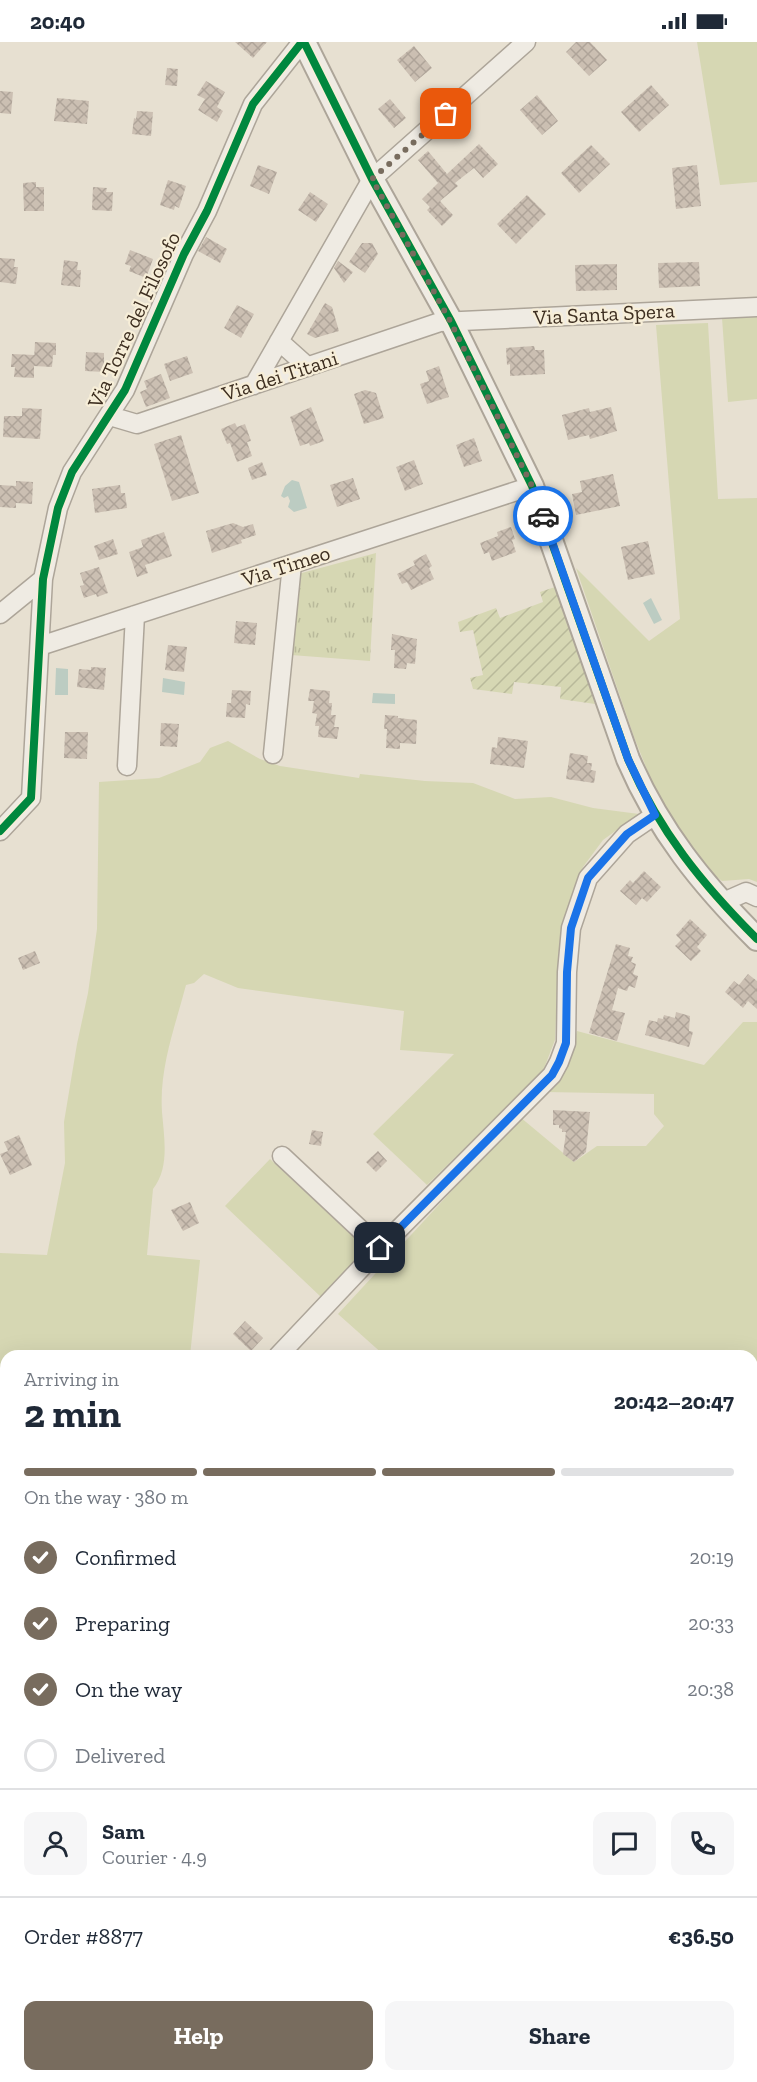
<!DOCTYPE html>
<meta charset="utf-8">
<style>
:root{--surface:#fff;--page:#f6f6f7;--text:#1f2937;--muted:#747a83;--line:#e0e1e3;--accent:#786c5e}
body{margin:0;font-family:"Zilla Slab",serif;background:var(--page);color:var(--text);height:100vh;display:flex;flex-direction:column;font-size:22px;white-space:nowrap}
*{box-sizing:border-box;margin:0}
p{font-size:20px;color:var(--muted)}
.icon{flex:none;width:33px;height:33px;fill:none;stroke:currentColor;stroke-width:2;stroke-linecap:round;stroke-linejoin:round}
.map{position:relative;flex:1;overflow:hidden}
.sheet{position:absolute;left:0px;top:1308px;width:758px;height:732px;display:flex;flex-direction:column;background:var(--surface);border-radius:18px 18px 0 0;box-shadow:0 6px 24px #0002}
.sheet>*{flex:none}
.pin{position:absolute;display:grid;place-items:center;width:51px;height:51px;color:#fff;margin:-26px;border-radius:12px;box-shadow:0 3px 9px #0006}
.courier{position:absolute;display:grid;place-items:center;width:60px;height:60px;margin:-30px;border:4px solid #1a73e8;border-radius:50%;background:#fff;color:#222;box-shadow:0 2px 8px #0007}
.overview em{font-style:normal;font-weight:700}
.overview div{display:flex;flex-direction:column-reverse}
.overview{display:flex;align-items:center;justify-content:space-between;height:102px;padding:0 24px}
h1{font-size:39px;font-weight:700;line-height:45px}
.bar{display:grid;grid-template-columns:repeat(4,1fr);gap:9px 6px;align-content:center;height:72px;padding:0 24px}
.bar i{height:8px;border-radius:4px;background:var(--line)}
.bar .current{background:var(--accent)}
.bar p{grid-column:span 4}
.line{display:flex;align-items:center;gap:15px;padding:0 24px;border-top:2px solid var(--line)}
.line div{flex:1}
.round{display:grid;place-items:center;flex:none;width:63px;height:63px;border-radius:12px;background:var(--page)}
ol{padding:0 24px;list-style:none}
li{display:flex;align-items:center;gap:18px;height:66px}
li p{margin-inline-start:auto}
li .icon{padding:6px;border-radius:50%;background:var(--accent);color:#fff;stroke-width:4}
li:last-child{color:var(--muted)}
li i{width:33px;height:33px;border:3px solid var(--line);border-radius:50%}
.primary-button{display:flex;gap:12px;margin-top:auto;padding:12px 24px}
.primary-button a{flex:1;height:69px;border-radius:12px;background:var(--accent);color:#fff;font-size:24px;font-weight:700;line-height:69px;text-align:center}
.primary-button a+a{background:var(--page);color:var(--text)}
.status{display:flex;justify-content:space-between;align-items:center;height:42px;padding:0 30px;background:var(--surface);direction:ltr}
.status svg{height:16px;fill:currentColor}
.map>svg:first-child{display:block}
.farmland{fill:url(#farmland-furrows)}
.grass{fill:#d6d7b3}
.park{fill:url(#park-tufts)}
.garden{fill:url(#garden-furrows)}
.water{fill:#bcccc2}
.building{fill:url(#building-cross-hatch)}
.lines{fill:none;stroke-linecap:round;stroke-linejoin:round}
.minor-casing{stroke:#ada599;stroke-width:21}
.tertiary-casing{stroke:#ada599;stroke-width:26}
.minor{stroke:#efebe3;stroke-width:18}
.tertiary{stroke:#efebe3;stroke-width:22}
.cycleway-casing{stroke:#f7eed8;stroke-width:11}
.cycleway{stroke:#00873e;stroke-width:8}
.done{stroke:#786c5e;stroke-width:6;stroke-dasharray:0 10.8}
.route{stroke:#1a73e8;stroke-width:8}
.labels{text-anchor:middle;stroke-width:4.5;stroke-linejoin:round;paint-order:stroke}
.street-label{font-size:21px;fill:#3d2e20;stroke:#f7eed8}
</style>
<div class="status"><b>20:40</b><svg viewBox="0 0 49 12"><path d="M0 12V9h3v3zM5 12V6h3v6zM10 12V3h3v9zM15 12V0h3v12zM26 1h20v11H26zM47 4h2v5h-2z"/></svg></div>
<div class="map">
<svg width="757" height="2040" viewBox="0 0 757 2040">
<defs>
<pattern id="farmland-furrows" width="10" height="10" patternUnits="userSpaceOnUse" patternTransform="scale(1.5)"><rect width="10" height="10" fill="#e6dfc2"/><path d="M-1 1l2-2M0 10L10 0M9 11l2-2" fill="none" stroke="#c6c0a6"/></pattern>
<pattern id="park-tufts" width="24" height="20" patternUnits="userSpaceOnUse" patternTransform="scale(1.5)"><rect width="24" height="20" fill="#d6d7b3"/><path d="M3 7l-1-3M5 7V3M7 7l1-3M15 17l-1-3M17 17v-4M19 17l1-3" fill="none" stroke="#b9b99a"/></pattern>
<pattern id="garden-furrows" width="10" height="10" patternUnits="userSpaceOnUse" patternTransform="scale(1.5)"><rect width="10" height="10" fill="#d6d7b3"/><path d="M-1 1l2-2M0 10L10 0M9 11l2-2" fill="none" stroke="#b9b99a"/></pattern>
<pattern id="building-cross-hatch" width="8" height="8" patternUnits="userSpaceOnUse" patternTransform="scale(1.5)"><rect width="8" height="8" fill="#cbbfb2"/><path d="M0 0l8 8M0 8l8-8" fill="none" stroke="#afa499"/></pattern>
</defs>
<rect width="100%" height="100%" fill="#e7e0d1"/>
<path class="farmland" d="M 752,1721 L 757,1722 L 757,1849 L 755,1853 L 752,1852 Z
M 752,1875 L 757,1878 L 757,2040 L 25,2040 L 26,2034 L 752,2034 Z"/>
<path class="grass" d="M 697,0 L 757,0 L 757,140 L 720,143 Z
M 757,275 L 757,357 L 728,360 L 722,276 Z
M 708,281 L 718,457 L 757,456 L 757,840 L 749,837 L 722,839 L 709,829 L 660,760 L 634,695 L 576,526 L 649,599 L 680,577 L 656,283 Z
M 228,699 L 260,717 L 280,724 L 359,736 L 360,732 L 425,739 L 473,741 L 515,757 L 551,755 L 593,766 L 639,772 L 603,798 L 583,825 L 561,891 L 559,908 L 555,998 L 543,1029 L 427,1143 L 373,1092 L 454,1012 L 400,1008 L 404,969 L 238,946 L 204,932 L 194,941 L 186,943 C 175,985 159,1026 162,1070 C 164,1095 170,1126 153,1147 L 147,1213 L 200,1218 L 190,1314 L 6,1314 L 6,1333 L 0,1333 L 0,1211 L 47,1213 L 65,1121 L 64,1080 L 77,1002 L 88,951 L 97,887 L 99,740 L 159,736 L 200,720 L 210,706 Z
M 743,980 L 757,980 L 757,1722 L 752,1721 L 752,1314 L 385,1314 L 338,1272 L 520,1075 L 574,1120 L 597,1104 L 646,1104 L 664,1084 L 654,1072 L 654,1052 L 546,1050 L 565,1027 L 577,989 L 704,1023 Z
M 270,1117 L 366,1207 L 321,1255 L 225,1164 Z"/>
<path class="park" d="M 376,511 L 370,619 L 291,613 L 298,532 Z"/>
<path class="garden" d="M 558,544 L 595,662 L 560,657 L 561,645 L 514,640 L 512,652 L 473,647 L 470,636 L 483,633 L 473,588 L 460,590 L 458,580 L 496,566 L 500,576 L 543,560 L 540,550 Z"/>
<path class="water" d="M 292,438 L 299,440 L 307,466 L 294,470 L 288,465 L 290,459 L 288,454 L 284,456 L 281,454 L 285,444 Z
M 651,556 L 662,578 L 654,582 L 643,561 Z
M 56,626 L 68,627 L 68,653 L 55,653 Z
M 163,636 L 185,640 L 184,653 L 162,650 Z
M 373,651 L 395,652 L 395,662 L 372,661 Z"/>
<path class="building" d="M 235,0 L 267,0 L 253,16 Z
M 576,0 L 590,0 L 607,18 L 589,34 L 566,10 Z
M 414,4 L 432,26 L 415,40 L 397,18 Z
M 167,26 L 178,27 L 177,44 L 165,43 Z
M 206,39 L 225,50 L 217,65 L 223,69 L 217,80 L 198,68 L 205,57 L 197,53 Z
M 651,43 L 669,63 L 639,90 L 621,70 Z
M 0,49 L 13,50 L 11,72 L 0,71 Z
M 537,53 L 558,79 L 542,93 L 520,68 Z
M 57,56 L 89,59 L 87,82 L 54,79 Z
M 390,57 L 406,76 L 394,86 L 378,67 Z
M 137,69 L 153,70 L 151,94 L 132,92 L 134,76 L 136,77 Z
M 479,102 L 498,122 L 483,136 L 474,126 L 455,141 L 458,144 L 440,159 L 453,173 L 442,184 L 427,168 L 430,165 L 422,157 L 438,141 L 418,118 L 428,109 L 447,132 Z
M 591,103 L 610,122 L 579,151 L 561,131 Z
M 258,123 L 277,130 L 269,152 L 250,144 Z
M 697,123 L 701,164 L 676,167 L 672,126 Z
M 168,138 L 186,144 L 179,166 L 175,164 L 174,168 L 160,163 Z
M 36,140 L 36,145 L 44,145 L 44,169 L 24,169 L 23,141 Z
M 93,145 L 107,146 L 106,150 L 113,150 L 112,169 L 92,168 Z
M 310,150 L 328,162 L 316,180 L 298,168 Z
M 527,153 L 546,172 L 516,202 L 497,182 Z
M 206,195 L 227,207 L 220,221 L 198,209 Z
M 362,201 L 372,201 L 378,212 L 365,231 L 349,220 Z
M 130,208 L 153,217 L 146,236 L 129,229 L 131,224 L 125,222 Z
M 0,216 L 15,217 L 14,225 L 18,225 L 16,242 L 0,240 Z
M 64,218 L 78,220 L 77,228 L 81,228 L 80,245 L 61,243 Z
M 338,219 L 353,230 L 344,241 L 334,226 Z
M 699,220 L 700,244 L 659,246 L 658,221 Z
M 617,222 L 617,248 L 576,249 L 575,223 Z
M 325,261 L 332,265 L 339,289 L 315,296 L 307,292 Z
M 237,263 L 254,272 L 241,296 L 224,286 Z
M 35,300 L 56,301 L 56,313 L 53,313 L 52,325 L 34,324 L 34,336 L 14,335 L 15,325 L 11,325 L 12,312 L 35,313 L 34,318 Z
M 534,304 L 535,308 L 544,308 L 545,332 L 510,334 L 510,322 L 507,323 L 506,306 Z
M 86,310 L 104,311 L 104,330 L 85,329 Z
M 187,314 L 193,331 L 170,339 L 164,322 Z
M 439,324 L 449,355 L 427,362 L 420,342 L 429,339 L 426,329 Z
M 161,332 L 170,356 L 146,365 L 140,350 L 147,347 L 144,339 Z
M 365,348 L 376,351 L 384,376 L 364,382 L 354,352 Z
M 311,365 L 324,399 L 310,404 L 309,401 L 300,404 L 290,375 Z
M 611,365 L 617,389 L 590,397 L 589,393 L 568,398 L 562,373 L 589,366 L 590,370 Z
M 22,366 L 42,367 L 40,397 L 3,395 L 4,374 L 22,374 Z
M 235,381 L 237,385 L 245,382 L 251,399 L 247,400 L 252,414 L 237,420 L 230,401 L 227,402 L 221,387 Z
M 181,393 L 199,451 L 172,459 L 154,402 Z
M 474,396 L 482,419 L 464,425 L 456,403 Z
M 414,418 L 423,442 L 405,449 L 396,425 Z
M 262,420 L 267,433 L 252,438 L 248,426 Z
M 613,432 L 620,464 L 576,473 L 572,452 L 582,450 L 580,439 Z
M 353,436 L 360,457 L 337,465 L 330,443 Z
M 16,439 L 33,440 L 32,462 L 16,461 L 16,466 L 0,465 L 0,443 L 16,444 Z
M 120,443 L 121,451 L 125,451 L 127,466 L 95,471 L 92,447 Z
M 233,481 L 243,485 L 253,482 L 256,493 L 241,498 L 242,501 L 212,511 L 206,489 Z
M 511,485 L 515,497 L 512,498 L 516,510 L 492,519 L 489,510 L 484,512 L 480,501 L 498,494 L 497,490 Z
M 164,490 L 172,514 L 145,523 L 148,531 L 137,535 L 129,510 L 143,505 L 141,498 Z
M 113,497 L 118,512 L 99,518 L 94,504 Z
M 648,499 L 655,532 L 628,538 L 621,505 Z
M 426,512 L 432,524 L 429,526 L 434,537 L 411,548 L 407,540 L 402,542 L 397,532 L 415,523 L 413,519 Z
M 99,525 L 108,551 L 97,555 L 96,552 L 84,556 L 80,544 L 84,543 L 80,531 Z
M 236,579 L 257,581 L 255,603 L 234,601 Z
M 392,592 L 417,597 L 415,622 L 407,621 L 406,627 L 394,626 L 395,608 L 391,608 Z
M 168,603 L 187,605 L 184,630 L 165,628 Z
M 91,625 L 106,626 L 104,648 L 77,645 L 79,627 L 91,628 Z
M 310,647 L 330,649 L 329,661 L 332,661 L 331,673 L 336,673 L 334,685 L 339,685 L 337,697 L 318,695 L 319,684 L 315,684 L 317,672 L 312,671 L 314,659 L 308,659 Z
M 232,648 L 251,649 L 250,663 L 246,662 L 245,676 L 226,675 L 227,661 L 231,661 Z
M 385,673 L 398,674 L 398,676 L 417,678 L 416,702 L 400,701 L 400,707 L 386,706 L 387,687 L 384,687 Z
M 161,681 L 179,682 L 177,705 L 160,704 Z
M 65,690 L 88,690 L 87,717 L 64,716 Z
M 498,695 L 528,699 L 524,726 L 490,722 L 492,705 L 497,706 Z
M 570,711 L 588,714 L 587,721 L 592,721 L 591,728 L 596,729 L 594,741 L 566,737 Z
M 644,829 L 661,845 L 647,860 L 642,856 L 636,863 L 620,849 L 630,838 L 633,841 Z
M 690,877 L 707,893 L 697,905 L 701,909 L 691,919 L 675,904 L 681,898 L 676,893 Z
M 616,902 L 630,906 L 628,914 L 633,915 L 631,920 L 636,922 L 633,932 L 638,934 L 635,946 L 629,944 L 627,949 L 618,946 L 612,968 L 625,971 L 617,999 L 589,991 Z
M 35,909 L 40,921 L 23,928 L 18,916 Z
M 748,932 L 757,939 L 757,967 L 748,959 L 743,966 L 725,950 L 734,939 L 739,943 Z
M 676,970 L 690,974 L 689,989 L 693,990 L 689,1005 L 645,993 L 649,978 L 657,980 L 658,976 L 663,977 L 664,973 L 675,976 Z
M 553,1068 L 590,1070 L 586,1110 L 574,1120 L 563,1112 L 566,1090 L 562,1090 L 562,1087 L 559,1086 L 559,1083 L 553,1083 Z
M 312,1088 L 323,1090 L 321,1104 L 309,1102 Z
M 19,1093 L 32,1123 L 10,1133 L 0,1112 L 8,1109 L 4,1100 Z
M 378,1109 L 387,1119 L 376,1130 L 366,1120 Z
M 190,1160 L 199,1181 L 183,1189 L 171,1168 Z
M 245,1279 L 263,1296 L 251,1309 L 233,1292 Z"/>
<g class="lines">
<g class="minor-casing">
<path id="minor" d="M 279,299 L 308,325
M 254,343 L 372,137 L 526,0
M 110,374 L 137,382 L 440,280 L 757,265
M 0,572 L 43,537
M 40,604 L 532,444
M 273,712 L 292,522
M 127,724 L 135,573
M 0,789 L 31,756 L 43,537 L 58,466 L 72,430 L 125,348 L 184,212 L 207,169 L 253,62 L 302,0
M 721,861 L 746,850 L 757,855
M 282,1114 L 380,1206
M 278,1314 L 380,1206 L 552,1033 L 559,1020 L 566,1001 L 567,930 L 571,886 L 588,836 L 627,792 L 655,773
M 752,1866 L 757,1869"/>
</g>
<g class="tertiary-casing">
<path id="tertiary" d="M 304,0 L 372,137 L 451,279 L 532,444 L 628,717 C 659,789 702,842 757,897"/>
</g>
<use href="#minor" class="minor"/>
<use href="#tertiary" class="tertiary"/>
<g class="cycleway-casing">
<path id="cycleway" d="M 304,0 L 372,137 L 451,279 L 532,444 L 628,717 C 659,789 702,842 757,897
M 0,789 L 31,756 L 43,537 L 58,466 L 72,430 L 125,348 L 184,212 L 207,169 L 253,62 L 302,0"/>
</g>
<use href="#cycleway" class="cycleway"/>
</g>
<g class="lines">
<path class="done" d="M 446,72 L 372,137 L 450,279 L 532,444 L 543,474"/>
<path class="route" d="M 380,1206 L 552,1033 L 559,1020 L 566,1001 L 567,930 L 571,886 L 588,836 L 627,792 L 655,773 L 628,717 L 543,474"/>
</g>
<g class="labels">
<g class="street-label">
<text transform="translate(604 272) rotate(-3)" y="7">Via Santa Spera</text>
<text transform="translate(134 278) rotate(-65)" y="7">Via Torre del Filosofo</text>
<text transform="translate(280 334) rotate(-18)" y="7">Via dei Titani</text>
<text transform="translate(286 524) rotate(-18)" y="7">Via Timeo</text>
</g>
</g>
</svg>
<div class="pin" style="left:446px;top:72px;background:#ea580c"><svg class="icon" aria-label="bag" viewBox="0 0 24 24"><path d="M5 8h14l-1 12H6zM9 8a3 3 0 0 1 6 0"/></svg></div>
<div class="pin" style="left:380px;top:1206px;background:#1f2937"><svg class="icon" aria-label="home" viewBox="0 0 24 24"><path d="M3 11l9-7 9 7M6 9v11h12V9"/></svg></div>
<div class="courier" style="left:543px;top:474px"><svg class="icon" aria-label="car" viewBox="0 0 24 24"><path d="M5 17H2v-5l4-1 3-4h7l3 4 3 1v5h-3M9 17h6M6 11h13"/><circle cx="7" cy="17" r="2"/><circle cx="17" cy="17" r="2"/></svg></div>
<section class="sheet">
<div class="overview"><div><h1>2 min</h1><p>Arriving in</p></div><em>20:42–20:47</em></div>
<div class="bar"><i class="current"></i><i class="current"></i><i class="current"></i><i></i><p>On the way · 380 m</p></div>
<ol>
<li><svg class="icon" aria-label="check" viewBox="0 0 24 24"><path d="M5 12l5 5 9-10"/></svg>Confirmed<p>20:19</p></li>
<li><svg class="icon" aria-label="check" viewBox="0 0 24 24"><path d="M5 12l5 5 9-10"/></svg>Preparing<p>20:33</p></li>
<li><svg class="icon" aria-label="check" viewBox="0 0 24 24"><path d="M5 12l5 5 9-10"/></svg>On the way<p>20:38</p></li>
<li><i></i>Delivered</li>
</ol>
<div class="line" style="height:108px"><a class="round"><svg class="icon" aria-label="person" viewBox="0 0 24 24"><circle cx="12" cy="8" r="4"/><path d="M4 21q1-7 8-7t8 7"/></svg></a><div><b>Sam</b><p>Courier · 4.9</p></div><a class="round"><svg class="icon" aria-label="chat" viewBox="0 0 24 24"><path d="M4 5h16v11H9l-5 4z"/></svg></a><a class="round"><svg class="icon" aria-label="phone" viewBox="0 0 24 24"><path d="M5 4h4l2 5-3 2q2 4 5 5l2-3 5 2v4C11 20 4 13 5 4z"/></svg></a></div>
<div class="line" style="height:78px"><div>Order #8877</div><b>€36.50</b></div>
<div class="primary-button"><a>Help</a><a>Share</a></div>
</section>
</div>
